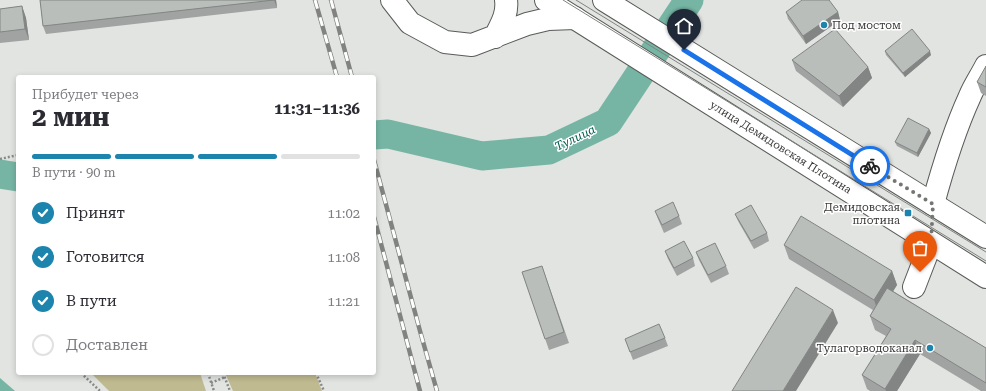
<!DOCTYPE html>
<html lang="ru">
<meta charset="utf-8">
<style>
:root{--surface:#fff;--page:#f7f7f7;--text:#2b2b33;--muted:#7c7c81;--line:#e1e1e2;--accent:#1d84ad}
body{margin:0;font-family:"Roboto Serif",serif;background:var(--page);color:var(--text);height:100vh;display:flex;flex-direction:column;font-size:15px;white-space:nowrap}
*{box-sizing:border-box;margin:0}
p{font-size:13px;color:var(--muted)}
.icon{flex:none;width:22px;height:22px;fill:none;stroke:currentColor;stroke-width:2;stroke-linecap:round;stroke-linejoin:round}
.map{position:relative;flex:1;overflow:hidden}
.sheet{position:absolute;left:16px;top:75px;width:360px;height:300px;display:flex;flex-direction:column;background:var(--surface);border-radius:4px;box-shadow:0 2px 6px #0003}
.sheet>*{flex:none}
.pin{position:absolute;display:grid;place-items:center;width:34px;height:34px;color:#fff;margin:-41px -17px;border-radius:50% 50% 50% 0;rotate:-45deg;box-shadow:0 0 4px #0007}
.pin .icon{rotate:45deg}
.courier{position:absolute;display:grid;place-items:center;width:40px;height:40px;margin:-20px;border:3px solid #1a73e8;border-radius:50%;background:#fff;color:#222;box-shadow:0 1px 5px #0007}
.headline em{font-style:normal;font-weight:700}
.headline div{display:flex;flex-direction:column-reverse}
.headline{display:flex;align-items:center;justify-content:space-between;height:68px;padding:0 16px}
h1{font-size:26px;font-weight:700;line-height:30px}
.bar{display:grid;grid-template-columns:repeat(4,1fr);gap:6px 4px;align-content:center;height:48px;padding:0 16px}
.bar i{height:5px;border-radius:3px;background:var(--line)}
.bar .on{background:var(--accent)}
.bar p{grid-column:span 4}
ol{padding:0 16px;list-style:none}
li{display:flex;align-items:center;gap:12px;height:44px}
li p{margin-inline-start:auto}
li .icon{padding:4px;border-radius:50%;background:var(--accent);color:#fff;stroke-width:4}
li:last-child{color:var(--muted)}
li i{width:22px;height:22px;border:2px solid var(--line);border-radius:50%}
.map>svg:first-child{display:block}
.green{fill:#bfba8f}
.water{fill:#76b5a4}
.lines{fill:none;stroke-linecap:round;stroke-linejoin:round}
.river{stroke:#76b5a4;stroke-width:29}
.minor-casing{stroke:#585b57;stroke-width:24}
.major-casing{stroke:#585b57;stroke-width:24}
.path{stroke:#888a87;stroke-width:2.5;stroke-dasharray:2 2;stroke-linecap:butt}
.minor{stroke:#fff;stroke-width:22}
.major{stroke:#fff;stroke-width:22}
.tram{stroke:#818380;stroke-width:1}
.rail-casing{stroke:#818380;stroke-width:4.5}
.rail{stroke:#fff;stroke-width:3;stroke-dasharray:9;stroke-linecap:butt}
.wall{fill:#a0a3a1}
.shaded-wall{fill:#828583}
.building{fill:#babebb;stroke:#828583}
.done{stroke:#747673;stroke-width:4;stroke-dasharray:0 7.2}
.route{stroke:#1a73e8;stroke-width:5}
.poi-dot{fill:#1d84ad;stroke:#fff;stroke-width:1.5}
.labels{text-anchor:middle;stroke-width:3;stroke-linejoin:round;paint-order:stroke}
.poi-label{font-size:11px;fill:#393a38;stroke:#fff;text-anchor:end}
.street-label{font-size:11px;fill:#393a38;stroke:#fff}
.water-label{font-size:12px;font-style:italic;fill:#005d4d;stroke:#fff}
</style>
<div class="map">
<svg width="986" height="391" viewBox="0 0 986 391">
<rect width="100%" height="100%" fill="#e1e4e0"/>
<path class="green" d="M 91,373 L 200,373 L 206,391 L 109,391 Z
M 225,373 L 315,373 L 322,391 L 233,391 Z"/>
<path class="water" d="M 0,378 L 15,391 L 0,391 Z"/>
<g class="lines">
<path class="river" d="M 374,135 L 388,134 L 482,156 L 549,150 L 608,122 L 689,0
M 0,174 L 18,177"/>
<g class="minor-casing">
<path id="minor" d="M 392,0 L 410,23 L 445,42 L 472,45 L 527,24 L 548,19 L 575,18
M 495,37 C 501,25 508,14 506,0
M 933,204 C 943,167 954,131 970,96 C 974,86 981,76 986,66
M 914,287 L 931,243"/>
</g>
<g class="major-casing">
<path id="major" d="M 546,0 L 986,277
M 604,0 L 986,237"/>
</g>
<path class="path" d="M 0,159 L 18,155
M 81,373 L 100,391
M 208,373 L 214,391
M 223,373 L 230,391
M 316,373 L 324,391
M 211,383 L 225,377"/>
<use href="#minor" class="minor"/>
<use href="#major" class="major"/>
<path class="tram" d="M 563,0 L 986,261
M 576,0 L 986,252"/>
<g class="rail-casing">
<path id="rail" d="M 315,0 L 337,77
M 331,0 L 352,77
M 374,160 L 420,331 L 437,391
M 374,217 L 420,391"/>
</g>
<use href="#rail" class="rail"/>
</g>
<path class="wall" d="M 40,0 L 276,0 L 277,8 L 46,34 L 43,26 Z
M 22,6 L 26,18 L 29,40 L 0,43 L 0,9 Z
M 786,12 L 838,12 L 840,20 L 806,44 L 788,19 Z
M 885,51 L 931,55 L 905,77 L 886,55 Z
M 792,60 L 868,67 L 872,78 L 843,107 L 796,71 Z
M 986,66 L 986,96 L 981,93 L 977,82 Z
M 929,129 L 931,133 L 918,157 L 897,146 L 895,142 Z
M 655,211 L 679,216 L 682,224 L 664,233 L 658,219 Z
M 735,214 L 767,233 L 769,241 L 754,249 L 738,221 Z
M 784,245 L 892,271 L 897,285 L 893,291 L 986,348 L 986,391 L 981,391 L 920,354 L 897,391 L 870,391 L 867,389 L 862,375 L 886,336 L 875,330 L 870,316 L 873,310 L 789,259 Z
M 665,251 L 693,258 L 695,266 L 677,276 L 668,259 Z
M 696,252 L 726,266 L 729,274 L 711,283 L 699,260 Z
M 542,266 L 569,343 L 549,350 L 522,272 Z
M 665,338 L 668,346 L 633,360 L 625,339 Z"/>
<path class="shaded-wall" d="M 274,0 L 276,0 L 277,8 Z
M 22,6 L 26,18 L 29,40 L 25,29 Z
M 838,12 L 840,20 L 806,44 L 803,36 Z
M 930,51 L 931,55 L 905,77 L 903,73 Z
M 868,67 L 872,78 L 843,107 L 839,96 Z
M 929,129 L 931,133 L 918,157 L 917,153 Z
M 892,271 L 897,285 L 879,314 L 874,300 Z
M 833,310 L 838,323 L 796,391 L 783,391 Z
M 915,340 L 920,354 L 897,391 L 886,391 L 885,389 Z"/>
<path class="building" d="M 40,0 L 274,0 L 43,26 Z
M 802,0 L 829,0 L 838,12 L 803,36 L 786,12 Z
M 22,6 L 25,29 L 0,32 L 0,9 Z
M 835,29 L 868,67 L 839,96 L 792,60 Z
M 912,29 L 930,51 L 903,73 L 885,51 Z
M 986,66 L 986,87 L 977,82 Z
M 908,118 L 929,129 L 917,153 L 895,142 Z
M 673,202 L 679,216 L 662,225 L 655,211 Z
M 751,205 L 767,233 L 751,241 L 735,214 Z
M 801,216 L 892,271 L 874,300 L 784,245 Z
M 684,241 L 693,258 L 674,268 L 665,251 Z
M 715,243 L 726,266 L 708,275 L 696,252 Z
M 542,266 L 564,332 L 545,339 L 522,272 Z
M 796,287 L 833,310 L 783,391 L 732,391 Z
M 887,288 L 986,348 L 986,383 L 915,340 L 885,389 L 862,375 L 891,329 L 870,316 Z
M 659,324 L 665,338 L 630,352 L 625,339 Z"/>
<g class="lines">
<path class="done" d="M 870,166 L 933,204 L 931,243 L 920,272"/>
<path class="route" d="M 684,50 L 870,166"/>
</g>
<g class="poi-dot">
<circle cx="824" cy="25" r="4"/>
<rect x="904" y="209" width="8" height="8" rx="2"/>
<circle cx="930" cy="348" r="4"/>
</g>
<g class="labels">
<g class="poi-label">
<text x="832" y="29" text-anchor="start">Под мостом</text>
<text x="900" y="211">Демидовская<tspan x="900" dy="13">плотина</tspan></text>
<text x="922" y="352">Тулагорводоканал</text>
</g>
<g class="street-label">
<text transform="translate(781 147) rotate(32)" y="4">улица Демидовская Плотина</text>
</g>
<g class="water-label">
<text transform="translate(575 138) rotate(-26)" y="4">Тулица</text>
</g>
</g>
</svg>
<div class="pin" style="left:920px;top:272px;background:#ea580c"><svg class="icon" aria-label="bag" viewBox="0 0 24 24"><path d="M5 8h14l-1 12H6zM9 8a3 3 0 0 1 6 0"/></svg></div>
<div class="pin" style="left:684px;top:50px;background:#1f2937"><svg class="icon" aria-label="home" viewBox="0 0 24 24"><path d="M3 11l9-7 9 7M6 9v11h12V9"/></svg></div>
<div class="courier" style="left:870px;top:166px"><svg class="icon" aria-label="bike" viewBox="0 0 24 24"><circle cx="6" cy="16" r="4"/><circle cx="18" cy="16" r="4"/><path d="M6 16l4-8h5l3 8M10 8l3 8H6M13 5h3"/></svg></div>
<section class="sheet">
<div class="headline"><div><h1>2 мин</h1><p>Прибудет через</p></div><em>11:31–11:36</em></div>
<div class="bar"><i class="on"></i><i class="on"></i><i class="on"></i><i></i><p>В пути · 90 m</p></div>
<ol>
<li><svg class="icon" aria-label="check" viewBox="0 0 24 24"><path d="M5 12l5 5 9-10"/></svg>Принят<p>11:02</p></li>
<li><svg class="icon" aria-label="check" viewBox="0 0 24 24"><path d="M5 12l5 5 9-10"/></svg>Готовится<p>11:08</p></li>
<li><svg class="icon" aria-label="check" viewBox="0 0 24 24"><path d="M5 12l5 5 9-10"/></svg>В пути<p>11:21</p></li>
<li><i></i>Доставлен</li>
</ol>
</section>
</div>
